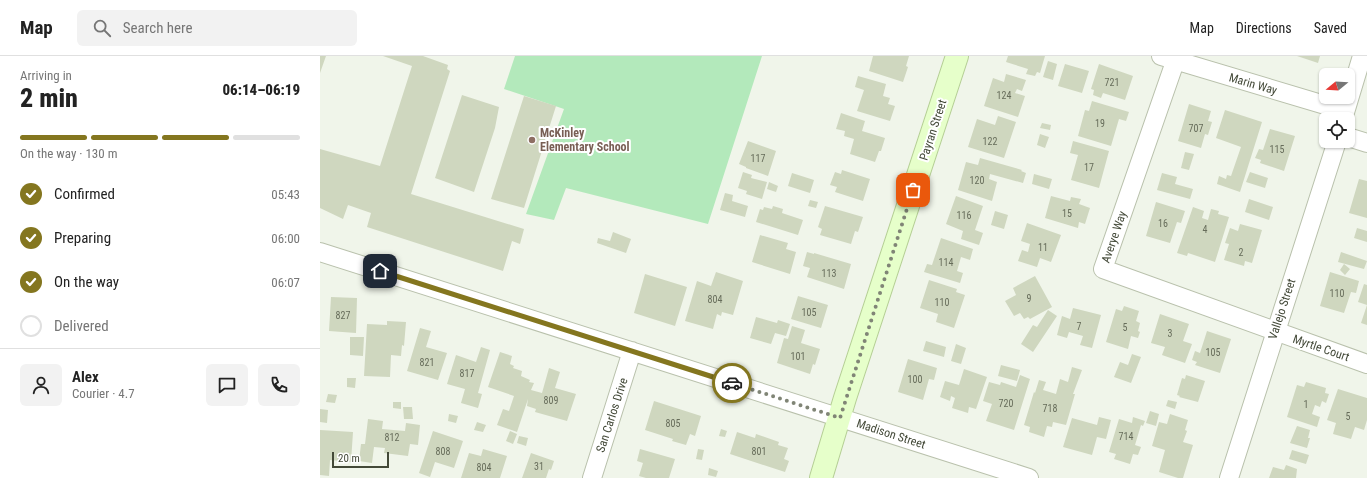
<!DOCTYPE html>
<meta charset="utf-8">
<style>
:root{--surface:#fff;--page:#f2f2f2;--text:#222;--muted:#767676;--line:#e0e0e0;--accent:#84761f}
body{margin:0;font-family:"Roboto Condensed",sans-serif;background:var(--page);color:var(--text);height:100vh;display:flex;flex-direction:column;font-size:15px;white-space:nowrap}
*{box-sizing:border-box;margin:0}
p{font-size:13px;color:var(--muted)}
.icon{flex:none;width:22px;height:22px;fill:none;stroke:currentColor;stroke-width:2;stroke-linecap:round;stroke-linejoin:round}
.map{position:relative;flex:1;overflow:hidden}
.details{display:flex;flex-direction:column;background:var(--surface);width:320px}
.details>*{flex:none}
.needle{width:26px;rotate:252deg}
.tools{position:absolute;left:999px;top:12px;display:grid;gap:8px}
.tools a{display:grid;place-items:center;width:36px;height:36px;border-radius:6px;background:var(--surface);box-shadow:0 1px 3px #0004;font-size:20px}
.scale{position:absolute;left:12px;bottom:10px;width:57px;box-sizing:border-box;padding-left:4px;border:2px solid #434938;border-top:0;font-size:11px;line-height:14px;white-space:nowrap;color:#434938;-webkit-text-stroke:3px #fff;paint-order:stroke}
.pin{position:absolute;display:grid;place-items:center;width:34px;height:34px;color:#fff;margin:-17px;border-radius:8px;box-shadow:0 2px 6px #0006}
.courier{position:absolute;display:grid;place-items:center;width:40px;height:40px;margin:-20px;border:3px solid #84761f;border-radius:50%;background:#fff;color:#222;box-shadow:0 1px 5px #0007}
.overview em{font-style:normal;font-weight:800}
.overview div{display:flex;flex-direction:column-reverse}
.overview{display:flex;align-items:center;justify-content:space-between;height:68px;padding:0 20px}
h1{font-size:26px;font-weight:800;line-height:30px}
.bar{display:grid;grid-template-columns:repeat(4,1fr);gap:6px 4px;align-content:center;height:48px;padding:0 20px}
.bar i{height:5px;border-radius:3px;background:var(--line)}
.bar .active{background:var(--accent)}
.bar p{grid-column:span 4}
.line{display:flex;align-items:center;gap:10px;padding:0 20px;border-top:1px solid var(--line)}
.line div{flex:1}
.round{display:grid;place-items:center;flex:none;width:42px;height:42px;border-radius:6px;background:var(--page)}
ol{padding:0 20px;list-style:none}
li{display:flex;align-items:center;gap:12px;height:44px}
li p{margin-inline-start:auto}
li .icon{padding:4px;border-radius:50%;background:var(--accent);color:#fff;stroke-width:4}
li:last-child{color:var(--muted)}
li i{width:22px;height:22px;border:2px solid var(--line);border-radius:50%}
header{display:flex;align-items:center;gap:24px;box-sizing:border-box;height:56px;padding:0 20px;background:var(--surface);border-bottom:1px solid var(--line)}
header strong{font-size:19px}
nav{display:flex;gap:22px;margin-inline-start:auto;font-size:14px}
.search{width:280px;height:36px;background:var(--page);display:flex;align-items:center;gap:10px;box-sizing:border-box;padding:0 14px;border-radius:6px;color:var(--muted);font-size:15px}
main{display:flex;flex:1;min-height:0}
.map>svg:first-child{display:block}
.green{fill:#b3e9bb}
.building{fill:#cfd7bf}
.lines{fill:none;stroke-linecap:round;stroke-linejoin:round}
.minor-casing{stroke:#b9c1ac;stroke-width:20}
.secondary-casing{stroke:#b5cf95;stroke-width:24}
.minor{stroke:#fff;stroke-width:18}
.secondary{stroke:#e6ffca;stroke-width:22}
.done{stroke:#808576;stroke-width:4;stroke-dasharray:0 7.2}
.route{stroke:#84761f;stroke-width:5}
.education-dot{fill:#8d6e63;stroke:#fff;stroke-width:1.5}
.labels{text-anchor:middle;stroke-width:4;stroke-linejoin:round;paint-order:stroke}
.number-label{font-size:10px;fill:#666c5a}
.street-label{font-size:12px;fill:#434938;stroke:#fff}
.education-label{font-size:12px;font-weight:bold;fill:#785e54;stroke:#fff;text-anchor:start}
</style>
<header>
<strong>Map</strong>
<div class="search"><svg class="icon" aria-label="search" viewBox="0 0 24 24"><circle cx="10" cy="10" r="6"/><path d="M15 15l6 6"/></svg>Search here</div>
<nav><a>Map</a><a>Directions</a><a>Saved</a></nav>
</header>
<main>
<section class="details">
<div class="overview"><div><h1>2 min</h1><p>Arriving in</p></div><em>06:14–06:19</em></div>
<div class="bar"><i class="active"></i><i class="active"></i><i class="active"></i><i></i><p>On the way · 130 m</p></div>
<ol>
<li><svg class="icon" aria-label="check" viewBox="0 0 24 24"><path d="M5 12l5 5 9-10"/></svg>Confirmed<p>05:43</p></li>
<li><svg class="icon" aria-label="check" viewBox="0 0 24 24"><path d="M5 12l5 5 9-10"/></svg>Preparing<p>06:00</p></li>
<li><svg class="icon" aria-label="check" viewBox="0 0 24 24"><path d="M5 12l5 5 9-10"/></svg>On the way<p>06:07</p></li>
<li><i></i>Delivered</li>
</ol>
<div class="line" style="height:72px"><a class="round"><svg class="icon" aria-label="person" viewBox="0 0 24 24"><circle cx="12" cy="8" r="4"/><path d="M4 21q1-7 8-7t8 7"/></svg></a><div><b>Alex</b><p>Courier · 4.7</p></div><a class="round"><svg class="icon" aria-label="chat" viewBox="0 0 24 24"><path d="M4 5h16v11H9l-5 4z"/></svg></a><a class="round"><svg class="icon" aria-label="phone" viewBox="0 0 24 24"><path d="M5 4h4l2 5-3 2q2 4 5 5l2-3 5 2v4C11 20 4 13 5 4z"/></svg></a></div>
</section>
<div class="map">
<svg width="1047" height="422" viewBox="0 0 1047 422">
<rect width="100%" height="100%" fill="#f0f5ea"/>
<path class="green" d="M 195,0 L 442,0 L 388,168 L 246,132 L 234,164 L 206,158 L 244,53 L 184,33 Z"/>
<path class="building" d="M 0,0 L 6,0 L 0,17 Z
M 63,0 L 103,0 L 128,9 L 127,13 L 130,15 L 91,138 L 204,173 L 200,188 L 192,185 L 183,215 L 47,171 L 51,157 L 28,149 L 23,163 L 0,152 L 0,93 L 60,110 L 92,10 Z
M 553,0 L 589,0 L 586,10 L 588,11 L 583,26 L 549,15 Z
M 688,0 L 725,0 L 720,17 L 717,16 L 715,20 L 706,18 L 708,13 L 686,6 Z
M 977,0 L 1000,0 L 998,7 Z
M 728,5 L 737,8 L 733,24 L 723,21 Z
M 745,8 L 769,15 L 762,37 L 738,30 Z
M 779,8 L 813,20 L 805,44 L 783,37 L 781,42 L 773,39 L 774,34 L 771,33 Z
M 686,18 L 706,24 L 702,35 L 697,33 L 695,37 L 705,40 L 698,61 L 664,50 L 673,22 L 684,26 Z
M 538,20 L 566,28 L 563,40 L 570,42 L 568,48 L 575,50 L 570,65 L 537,55 L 544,34 L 535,31 Z
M 142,39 L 179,51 L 175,72 L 154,136 L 115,122 Z
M 204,40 L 236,50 L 204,152 L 171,143 Z
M 772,45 L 809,56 L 806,65 L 799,63 L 791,90 L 758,80 L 765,54 L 769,55 Z
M 869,48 L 891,55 L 888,65 L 892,66 L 888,79 L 885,78 L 881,92 L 858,85 Z
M 905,54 L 942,66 L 920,136 L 897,128 L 899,120 L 906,123 L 907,119 L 911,120 L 921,91 L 896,82 Z
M 521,57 L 545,65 L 542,75 L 565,82 L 561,95 L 559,95 L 555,106 L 530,98 L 534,83 L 524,80 L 525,75 L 516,73 Z
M 678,60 L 696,66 L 684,102 L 648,91 L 657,63 L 675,69 Z
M 722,67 L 731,69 L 730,74 L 720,72 Z
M 950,73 L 975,80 L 964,115 L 940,107 L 941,104 L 935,102 L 939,93 L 943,94 Z
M 720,78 L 729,81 L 725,92 L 717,89 Z
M 428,85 L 456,95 L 448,120 L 426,112 L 426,111 L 419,108 Z
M 753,85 L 789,95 L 779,132 L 751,124 L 758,99 L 750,97 Z
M 865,96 L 874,98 L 869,114 L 861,112 Z
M 660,102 L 702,114 L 701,115 L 706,117 L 703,127 L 670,118 L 669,123 L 677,126 L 672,145 L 638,134 L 646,106 L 658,109 Z
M 522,114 L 550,123 L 543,145 L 515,136 L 517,131 L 510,129 L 515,116 L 521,118 Z
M 423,116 L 432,119 L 431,122 L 447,126 L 442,143 L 426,138 L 427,135 L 418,132 Z
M 930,116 L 948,122 L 945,132 L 926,126 Z
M 472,117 L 494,124 L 490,137 L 468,130 Z
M 842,117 L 857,121 L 855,128 L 873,133 L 870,143 L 837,134 Z
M 714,118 L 732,123 L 729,133 L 712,128 Z
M 1039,123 L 1047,125 L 1047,162 L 1029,157 Z
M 449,126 L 458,130 L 456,136 L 447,133 Z
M 405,137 L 413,139 L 412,145 L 428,150 L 425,161 L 400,154 Z
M 636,140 L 663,150 L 655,174 L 663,177 L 659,189 L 641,183 L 643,175 L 626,168 Z
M 731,140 L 750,145 L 751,141 L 761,143 L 759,148 L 770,152 L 765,168 L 759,166 L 758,172 L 725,162 Z
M 929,143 L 953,151 L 949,164 L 925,156 Z
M 490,144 L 498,146 L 496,152 L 488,150 Z
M 836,146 L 865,155 L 861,167 L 857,166 L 850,187 L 826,180 Z
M 453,150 L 463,153 L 462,157 L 483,164 L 478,179 L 436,166 L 440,153 L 443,154 L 444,151 L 452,153 Z
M 505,150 L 543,161 L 538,176 L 535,175 L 531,188 L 500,179 L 502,173 L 498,171 Z
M 873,151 L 884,155 L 882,162 L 888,164 L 891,153 L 899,155 L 898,158 L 909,161 L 895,206 L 868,197 L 867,200 L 857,197 Z
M 675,155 L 688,159 L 684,173 L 671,169 Z
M 707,167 L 741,179 L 731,206 L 720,202 L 717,211 L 698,205 L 702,194 L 708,196 L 710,188 L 701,185 Z
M 920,168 L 942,174 L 932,207 L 925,205 L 924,210 L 904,204 L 909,188 L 905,187 L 910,172 L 918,175 Z
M 1037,172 L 1047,175 L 1047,186 L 1034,182 Z
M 293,176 L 311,183 L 306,197 L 277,187 L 278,182 L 290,185 Z
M 440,179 L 468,187 L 466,193 L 476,196 L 470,218 L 432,206 Z
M 621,182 L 653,193 L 650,204 L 641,201 L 637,215 L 643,217 L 640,227 L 604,216 L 607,208 L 612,209 Z
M 487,196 L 494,198 L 494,197 L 531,208 L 524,233 L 487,221 L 490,212 L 483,210 Z
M 1021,196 L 1047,205 L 1044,213 L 1018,206 Z
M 1024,208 L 1030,213 L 1025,219 L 1020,214 Z
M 396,216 L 423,225 L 413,259 L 402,256 L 401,260 L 397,258 L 393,273 L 365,265 L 377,225 L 391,230 Z
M 1010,216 L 1039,225 L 1036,237 L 1031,236 L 1024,257 L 1000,250 Z
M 325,218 L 367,231 L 355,270 L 314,257 Z
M 715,220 L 732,251 L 710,263 L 708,261 L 704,263 L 700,257 L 694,260 L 685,245 L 696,239 L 693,232 Z
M 609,224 L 637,233 L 636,236 L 645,239 L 634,272 L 616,266 L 618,258 L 600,252 Z
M 1044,228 L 1047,229 L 1047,269 L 1041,267 L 1047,249 L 1038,246 Z
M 478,240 L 508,249 L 501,272 L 471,263 Z
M 11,241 L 37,242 L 36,277 L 9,275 Z
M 804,250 L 819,255 L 816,265 L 820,267 L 818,275 L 820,276 L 818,282 L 811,280 L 808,293 L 786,286 L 796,253 L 802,255 Z
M 753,252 L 781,259 L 772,292 L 760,289 L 763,280 L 749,276 L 747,282 L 737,279 L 742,260 L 750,263 Z
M 728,254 L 737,260 L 713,296 L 701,288 L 713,269 L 717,271 Z
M 840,258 L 869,268 L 863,285 L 872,288 L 865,307 L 842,299 L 845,291 L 831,287 Z
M 436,261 L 457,267 L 458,264 L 470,268 L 466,280 L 455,277 L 451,288 L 430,282 Z
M 67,265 L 86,266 L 84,290 L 82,289 L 81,300 L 71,299 L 70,321 L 44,320 L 47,268 L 67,269 Z
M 472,270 L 485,274 L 481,287 L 500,293 L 495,309 L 493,308 L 490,318 L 457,307 L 464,282 L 468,283 Z
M 100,272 L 111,275 L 106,291 L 127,297 L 118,324 L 87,315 Z
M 887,275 L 911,283 L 900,317 L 875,309 L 877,306 L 872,304 L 875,295 L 880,297 Z
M 30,281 L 44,281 L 43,300 L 30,299 Z
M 606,285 L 626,291 L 624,301 L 603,295 Z
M 636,288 L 646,292 L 641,308 L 631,305 Z
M 161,291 L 170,294 L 158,337 L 162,338 L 158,352 L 141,347 L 145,333 L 127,328 L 136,299 L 156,306 Z
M 180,296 L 192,300 L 190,308 L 194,310 L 193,312 L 202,315 L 201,320 L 210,324 L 209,326 L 214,327 L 211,334 L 222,337 L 229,312 L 240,316 L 235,332 L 256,338 L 247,365 L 215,356 L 216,353 L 207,350 L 208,343 L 197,376 L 177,369 L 183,353 L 189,355 L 194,340 L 168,331 Z
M 812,298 L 821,301 L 811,327 L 794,321 L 800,306 L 808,309 Z
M 588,303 L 617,312 L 614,324 L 609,323 L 603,344 L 578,336 Z
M 681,309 L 700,314 L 697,325 L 678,320 Z
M 752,311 L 762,314 L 753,338 L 755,338 L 746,369 L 733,366 L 732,371 L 727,370 L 724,381 L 709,376 L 710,371 L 704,369 L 714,336 L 715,337 L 719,324 L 726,326 L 723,334 L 736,338 L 740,323 L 748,326 Z
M 644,313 L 667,321 L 656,353 L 649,351 L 648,357 L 632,352 L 635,342 L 631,340 L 630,345 L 620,341 L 625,325 L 639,329 Z
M 700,319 L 710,323 L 694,374 L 666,365 L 672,348 L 663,345 L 669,326 L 680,329 L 681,326 L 696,331 Z
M 866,319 L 885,325 L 878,346 L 859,341 L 860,340 L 857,339 L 862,322 L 865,323 Z
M 27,322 L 36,322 L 35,332 L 27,331 Z
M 986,326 L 1006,332 L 1005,337 L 1009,338 L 1006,347 L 1002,345 L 1000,351 L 995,349 L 992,358 L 1000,361 L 997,371 L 967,361 L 977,329 L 984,331 Z
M 1018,333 L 1047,342 L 1047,364 L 1044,374 L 1035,371 L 1031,383 L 1013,378 L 1016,367 L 1007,364 Z
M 8,338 L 17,339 L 15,347 L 6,346 Z
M 848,344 L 857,346 L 855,353 L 846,350 Z
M 334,345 L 381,360 L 375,380 L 370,378 L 366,389 L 352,385 L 353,383 L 325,374 Z
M 73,346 L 81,346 L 81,353 L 73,352 Z
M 83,351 L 92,351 L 93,363 L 84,363 Z
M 0,353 L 8,354 L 7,367 L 0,366 Z
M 830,355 L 839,358 L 836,370 L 826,367 Z
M 129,358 L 138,360 L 136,367 L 128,365 Z
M 850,358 L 868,364 L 865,374 L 867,375 L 863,386 L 873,389 L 863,422 L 858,422 L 839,416 L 845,394 L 832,390 L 839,366 L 847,368 Z
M 779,361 L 791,364 L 786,383 L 777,381 L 772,399 L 743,391 L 752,362 L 777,369 Z
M 813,361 L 825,365 L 823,370 L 821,369 L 815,389 L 821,391 L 818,399 L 813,398 L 810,408 L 794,403 L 796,398 L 789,396 L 799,363 L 812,367 Z
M 48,363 L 63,365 L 62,373 L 85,375 L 86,367 L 100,369 L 98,389 L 90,388 L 88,400 L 64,397 L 65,392 L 54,391 L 52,407 L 39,405 L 41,388 L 45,388 Z
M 157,366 L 166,369 L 163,376 L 154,374 Z
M 977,370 L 990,374 L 988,382 L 990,382 L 987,392 L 970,387 Z
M 401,373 L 407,375 L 405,381 L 399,380 Z
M 0,374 L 33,376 L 31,406 L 10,404 L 9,420 L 0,419 Z
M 113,375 L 143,385 L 134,412 L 115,406 L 110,421 L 99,417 Z
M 190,375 L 197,378 L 193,388 L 186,385 Z
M 417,376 L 435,382 L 436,378 L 459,386 L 458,389 L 468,392 L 464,403 L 469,405 L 465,416 L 410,398 Z
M 199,380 L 208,382 L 206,390 L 197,387 Z
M 163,393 L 187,400 L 180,422 L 141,422 L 149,397 L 161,400 Z
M 320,393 L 355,403 L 349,422 L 326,422 L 319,420 L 323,407 L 317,405 Z
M 378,393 L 384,394 L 382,404 L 376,403 Z
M 972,394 L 989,399 L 986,408 L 969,403 Z
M 211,397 L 234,405 L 231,414 L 229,413 L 226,422 L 202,422 Z
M 966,409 L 977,413 L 976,422 L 949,422 L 953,411 L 964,414 Z
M 389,412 L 398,415 L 396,421 L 388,419 Z"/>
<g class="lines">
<g class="minor-casing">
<path id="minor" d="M 841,0 L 1025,55
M 857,0 L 783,213 L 1047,308
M 1023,63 L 1042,0
M 1028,81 L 1047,87
M 0,196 L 709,422
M 272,422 L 312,295
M 909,422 L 1017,85"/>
</g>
<g class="secondary-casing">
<path id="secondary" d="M 501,422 L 525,342 L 637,0"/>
</g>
<use href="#minor" class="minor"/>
<use href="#secondary" class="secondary"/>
</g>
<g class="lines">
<path class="done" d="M 412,327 L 520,362 L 593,134"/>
<path class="route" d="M 60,215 L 412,327"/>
</g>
<circle class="education-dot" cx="212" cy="84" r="4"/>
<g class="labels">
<g class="number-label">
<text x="792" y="30">721</text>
<text x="684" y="43">124</text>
<text x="780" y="71">19</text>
<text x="876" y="76">707</text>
<text x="670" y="89">122</text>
<text x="957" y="97">115</text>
<text x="438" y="106">117</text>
<text x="769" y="115">17</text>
<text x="657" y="128">120</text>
<text x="747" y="161">15</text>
<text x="644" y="163">116</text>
<text x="843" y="171">16</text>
<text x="885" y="177">4</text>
<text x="723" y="195">11</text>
<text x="921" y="200">2</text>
<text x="626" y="210">114</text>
<text x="509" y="221">113</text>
<text x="1017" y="241">110</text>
<text x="709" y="246">9</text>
<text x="395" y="247">804</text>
<text x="622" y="250">110</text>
<text x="489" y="260">105</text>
<text x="23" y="263">827</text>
<text x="759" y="274">7</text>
<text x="805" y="275">5</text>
<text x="850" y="281">3</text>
<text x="893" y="300">105</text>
<text x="478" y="304">101</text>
<text x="107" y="310">821</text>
<text x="147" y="321">817</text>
<text x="595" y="327">100</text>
<text x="231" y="348">809</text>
<text x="686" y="351">720</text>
<text x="986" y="352">1</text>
<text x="730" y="356">718</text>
<text x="1028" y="364">5</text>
<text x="353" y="371">805</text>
<text x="806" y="384">714</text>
<text x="72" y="385">812</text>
<text x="123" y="399">808</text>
<text x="439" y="399">801</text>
<text x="219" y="414">31</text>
<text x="164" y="415">804</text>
</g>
<g class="street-label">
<text transform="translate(933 28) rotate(16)" y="4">Marin Way</text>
<text transform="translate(613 74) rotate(-72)" y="4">Payran Street</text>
<text transform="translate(794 181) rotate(-71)" y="4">Averye Way</text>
<text transform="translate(962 253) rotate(-72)" y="4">Vallejo Street</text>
<text transform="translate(1001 292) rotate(19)" y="4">Myrtle Court</text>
<text transform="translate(292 359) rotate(-72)" y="4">San Carlos Drive</text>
<text transform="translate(571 378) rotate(18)" y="4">Madison Street</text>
</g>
<g class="education-label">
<text x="220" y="81">McKinley<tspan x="220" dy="14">Elementary School</tspan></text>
</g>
</g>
</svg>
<div class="tools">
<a><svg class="needle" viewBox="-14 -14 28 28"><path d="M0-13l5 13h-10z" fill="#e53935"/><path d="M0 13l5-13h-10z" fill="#767676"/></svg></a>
<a><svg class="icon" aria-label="locate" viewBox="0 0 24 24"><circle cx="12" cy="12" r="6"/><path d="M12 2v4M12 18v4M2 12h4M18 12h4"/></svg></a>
</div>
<div class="scale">20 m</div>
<div class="pin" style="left:593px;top:134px;background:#ea580c"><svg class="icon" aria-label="bag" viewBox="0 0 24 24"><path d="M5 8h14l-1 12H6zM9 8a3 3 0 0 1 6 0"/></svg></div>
<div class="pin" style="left:60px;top:215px;background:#1f2937"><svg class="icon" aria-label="home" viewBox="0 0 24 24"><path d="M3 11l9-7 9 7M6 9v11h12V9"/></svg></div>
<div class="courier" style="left:412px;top:327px"><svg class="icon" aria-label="car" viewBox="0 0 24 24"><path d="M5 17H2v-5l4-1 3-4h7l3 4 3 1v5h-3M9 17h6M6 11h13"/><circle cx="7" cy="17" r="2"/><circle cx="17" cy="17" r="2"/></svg></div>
</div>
</main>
